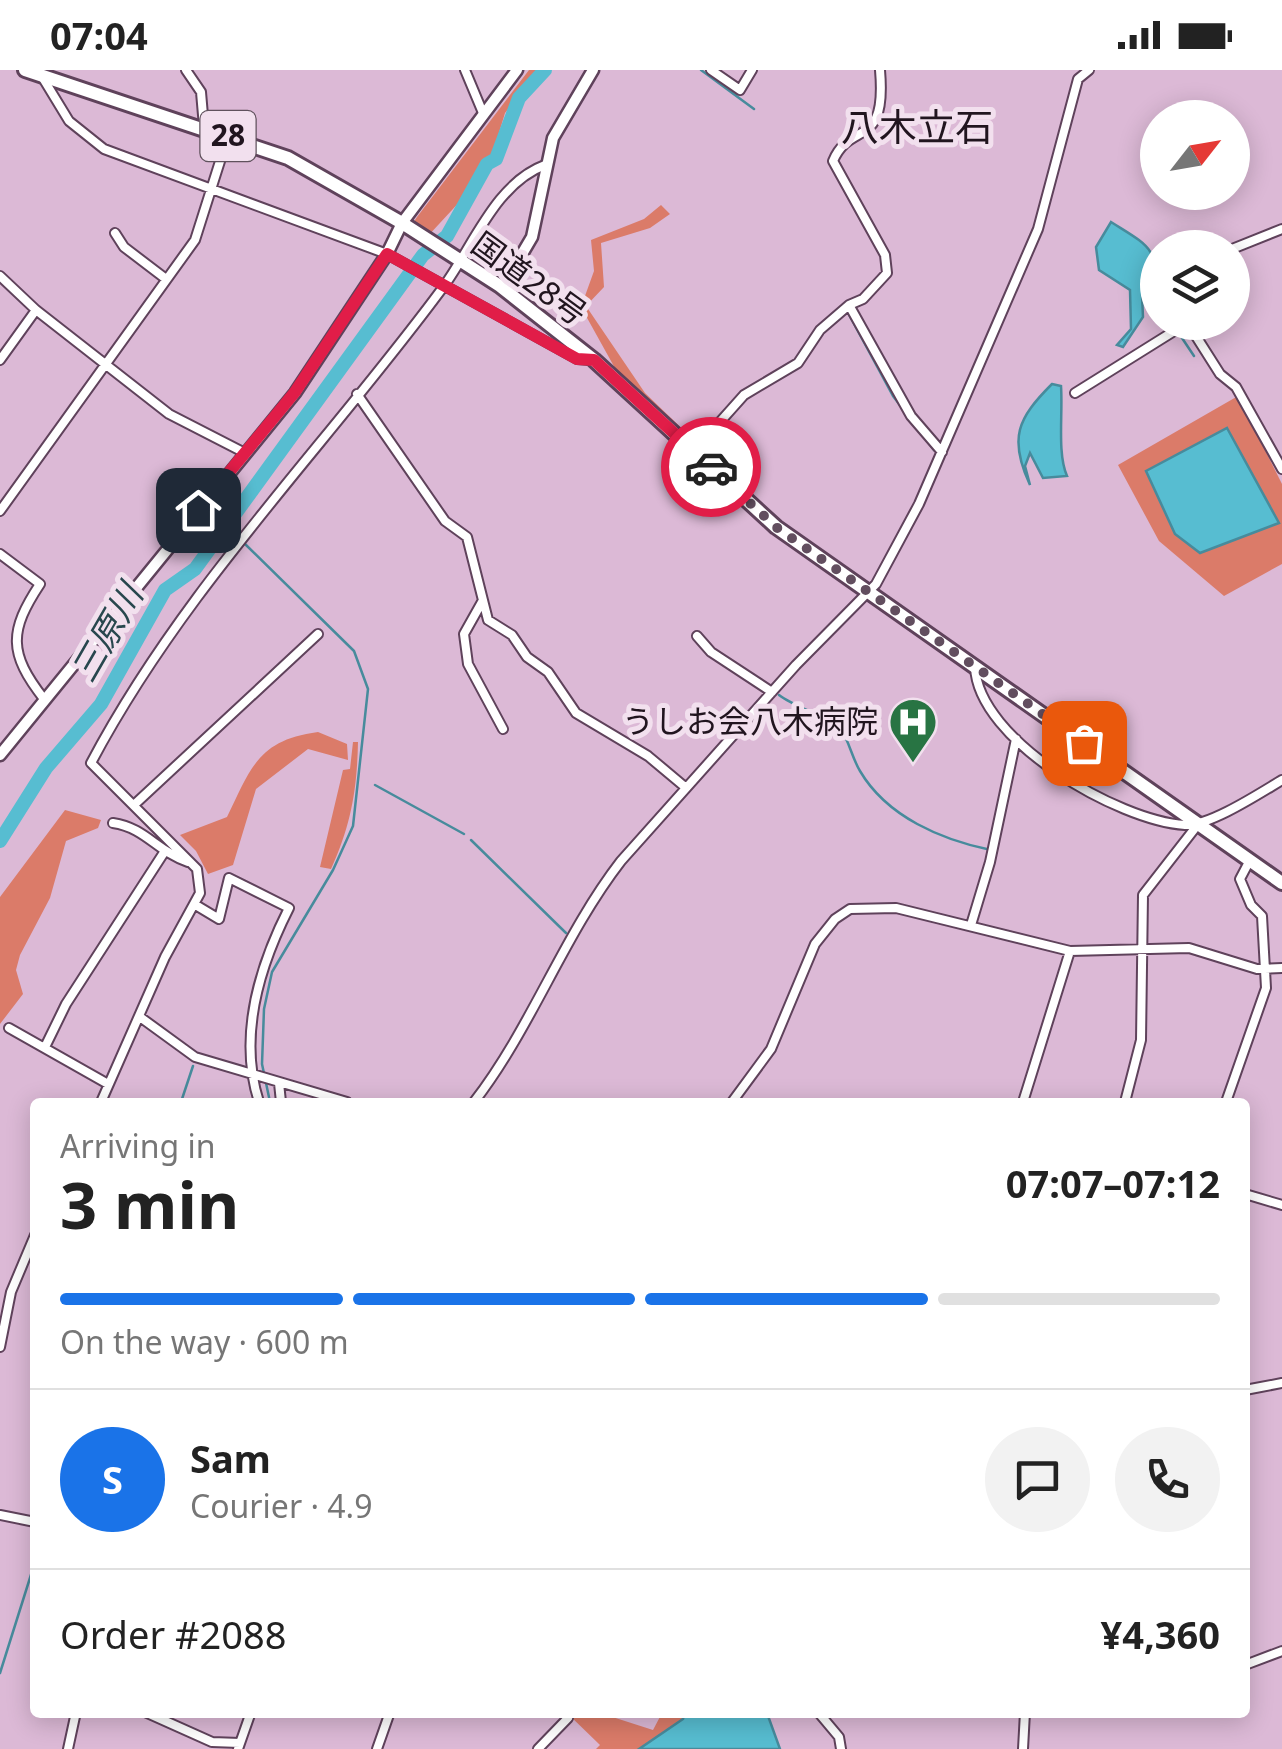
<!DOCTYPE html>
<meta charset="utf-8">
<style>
:root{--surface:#fff;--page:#f2f2f2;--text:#222;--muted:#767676;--line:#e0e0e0;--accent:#1a73e8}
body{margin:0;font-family:"Noto Sans","Noto Sans JP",sans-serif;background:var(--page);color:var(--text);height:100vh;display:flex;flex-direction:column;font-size:38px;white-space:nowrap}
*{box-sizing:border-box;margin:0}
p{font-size:32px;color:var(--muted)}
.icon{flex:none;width:55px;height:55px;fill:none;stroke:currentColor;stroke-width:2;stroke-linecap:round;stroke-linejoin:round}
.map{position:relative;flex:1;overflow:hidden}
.panel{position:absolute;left:30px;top:1028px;width:1220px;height:620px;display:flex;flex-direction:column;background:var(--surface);border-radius:10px;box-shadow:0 5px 25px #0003}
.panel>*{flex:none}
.needle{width:65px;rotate:59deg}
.controls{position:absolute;left:1140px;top:30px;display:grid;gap:20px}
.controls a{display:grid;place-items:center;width:110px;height:110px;border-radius:50%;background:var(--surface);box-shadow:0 5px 25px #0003;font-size:50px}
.pin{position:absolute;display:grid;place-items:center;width:85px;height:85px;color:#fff;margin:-42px;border-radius:20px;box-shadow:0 5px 15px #0006}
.courier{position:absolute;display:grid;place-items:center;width:100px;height:100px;margin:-50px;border:8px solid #e11d48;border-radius:50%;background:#fff;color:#222;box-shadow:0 2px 12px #0007}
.headline em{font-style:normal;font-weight:700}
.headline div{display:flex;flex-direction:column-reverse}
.headline{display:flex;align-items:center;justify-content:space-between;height:170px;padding:0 30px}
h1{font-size:65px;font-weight:700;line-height:75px}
.bar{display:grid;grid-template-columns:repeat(4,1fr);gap:15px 10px;align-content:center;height:120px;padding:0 30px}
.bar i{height:12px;border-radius:8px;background:var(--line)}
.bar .on{background:var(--accent)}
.bar p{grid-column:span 4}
.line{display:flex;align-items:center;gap:25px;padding:0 30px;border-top:2px solid var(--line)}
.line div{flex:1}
.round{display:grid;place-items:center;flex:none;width:105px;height:105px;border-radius:52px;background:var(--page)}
.status{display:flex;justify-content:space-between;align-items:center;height:70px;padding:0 50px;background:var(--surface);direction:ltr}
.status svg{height:28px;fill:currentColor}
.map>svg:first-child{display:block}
.green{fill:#db7b69}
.water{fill:#57bdd1;stroke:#478b9c;stroke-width:2.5}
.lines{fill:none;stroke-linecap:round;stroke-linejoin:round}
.stream{stroke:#478b9c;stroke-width:2.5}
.river{stroke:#57bdd1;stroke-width:14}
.street-casing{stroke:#5f425b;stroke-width:12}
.secondary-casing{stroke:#5f425b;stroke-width:15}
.highway-casing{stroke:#5f425b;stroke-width:18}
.street{stroke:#fff;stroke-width:8}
.secondary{stroke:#fff;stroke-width:10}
.highway{stroke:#fff;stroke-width:12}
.done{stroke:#624e5f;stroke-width:10;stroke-dasharray:0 18}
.route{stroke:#e11d48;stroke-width:12}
.labels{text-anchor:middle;stroke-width:10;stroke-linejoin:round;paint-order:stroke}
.shield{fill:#f2e0ee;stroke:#60525d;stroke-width:2.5}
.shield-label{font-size:30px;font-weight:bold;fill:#21151f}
.street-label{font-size:32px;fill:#21151f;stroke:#f2e0ee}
.poi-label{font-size:32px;fill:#21151f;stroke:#f2e0ee;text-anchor:end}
.water-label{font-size:35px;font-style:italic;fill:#28474e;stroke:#f2e0ee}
.quarter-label{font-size:38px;fill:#21151f;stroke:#f2e0ee}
</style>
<div class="status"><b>07:04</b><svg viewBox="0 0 49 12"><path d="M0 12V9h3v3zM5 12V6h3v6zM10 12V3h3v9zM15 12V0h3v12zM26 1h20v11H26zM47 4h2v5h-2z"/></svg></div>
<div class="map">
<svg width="1282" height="1679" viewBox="0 0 1282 1679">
<rect width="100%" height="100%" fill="#dcb9d6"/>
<path class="green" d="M 529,0 L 540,0 L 505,43 L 492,86 L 477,113 L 427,167 L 411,156 L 417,147 Z
M 661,135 L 670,144 L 650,158 L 601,173 L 604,217 L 586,236 L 645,323 L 697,373 L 693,377 L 621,309 L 581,237 L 594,201 L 591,170 L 644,149 Z
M 1238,326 L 1282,414 L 1282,494 L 1224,526 L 1159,471 L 1118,395 Z
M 318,662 L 347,674 L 348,690 L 308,679 L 256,719 L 233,795 L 208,804 L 196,781 L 180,765 L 227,747 C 251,698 258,670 318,662 Z
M 353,672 L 358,672 C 357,720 351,755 331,799 L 320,797 L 343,700 L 350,699 Z
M 65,740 L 101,750 L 98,758 L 66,771 L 50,828 L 20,885 L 16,900 L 23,924 L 0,954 L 0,827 Z
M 567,1643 L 600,1643 L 653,1660 L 662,1643 L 685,1643 L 683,1649 L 639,1679 L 596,1679 L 600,1675 Z"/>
<path class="water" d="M 1111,152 C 1149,176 1158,177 1157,224 L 1142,225 L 1143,247 L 1123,277 L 1117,275 L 1131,259 L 1130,220 L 1099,200 L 1096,177 Z
M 1052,314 L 1061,316 C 1063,344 1057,383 1067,406 L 1043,408 L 1030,383 L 1025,396 L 1030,415 C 1008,368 1018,348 1052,314 Z
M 1227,358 L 1279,453 L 1200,483 L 1175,464 L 1146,401 Z
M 685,1642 L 767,1643 L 780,1679 L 639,1679 L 683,1649 Z"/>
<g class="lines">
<path class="stream" d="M 701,0 L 754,39
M 846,239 L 893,326 L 934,380
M 1178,262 L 1194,286
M 229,450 L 240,466
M 244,473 L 354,581 L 368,619 L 353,756 L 333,800 L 272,902 L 264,939 L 262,994 L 270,1032
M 779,625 C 794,637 833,649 840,658 C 849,670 852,688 860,701 C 887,747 942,770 991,780
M 375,715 L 464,764
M 471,770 L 566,863
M 181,1032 L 193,996
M 0,1603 L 35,1492"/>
<path class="river" d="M 0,771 L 46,698 L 101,634 L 165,520 L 195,499 L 423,185 L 447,166 L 487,94 L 496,89 L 519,28 L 545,0"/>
<g class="street-casing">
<path id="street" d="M 186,0 L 201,22 L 204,57
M 465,0 L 483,43
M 711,0 L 740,20 L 752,0
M 41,5 L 69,51 L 104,79 L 387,184 L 577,289 L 589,290
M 115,163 L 124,177 L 166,209
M 1232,179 L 1282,159
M 0,206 L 36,240 L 169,344 L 245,383
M 849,235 L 911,346 L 942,382
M 1187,252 L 1220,304 L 1236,317 L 1282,399
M 0,290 L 36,240
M 1075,323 L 1187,253
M 357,324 L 445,451 L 467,467 L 488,550 L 512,565 L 527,587 L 548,602 L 576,643 L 648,686 L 685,717
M 694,381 L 744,325 L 798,293 L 820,260 L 849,235 L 863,229 L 887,203 L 885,185 L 833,91 C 851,49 887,81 880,0
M 0,441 L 195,170 L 228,66
M 0,484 L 40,514 C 9,561 8,583 44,629
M 482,532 L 464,564 L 468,594 L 503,659
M 697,566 L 711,582 L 772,622
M 975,597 C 978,670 1118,751 1185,755 C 1210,756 1260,723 1282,710
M 135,734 L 318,564
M 113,753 C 146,758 156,781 188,792
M 194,834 L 219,849 L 229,808 L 289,838 C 259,897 238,967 259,1032
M 971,855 L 990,792 L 1016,669
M 140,947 L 195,987 L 347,1032
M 9,958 L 108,1014
M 46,975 L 66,934 L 163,784
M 279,1013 L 281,1032
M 101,1032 L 165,887 L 200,823 L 197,799 L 91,693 C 184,517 327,375 444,216 C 473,176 496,113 545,95
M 474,1032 C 532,957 563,866 621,791 L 796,595 L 876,514 L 919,434 L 1038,159 L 1078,9 L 1089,0
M 732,1032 L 771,979 L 815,874 L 835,849 L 850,839 L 896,838 L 1070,881 L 1189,878 L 1257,899 L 1282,898
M 1023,1032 L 1070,881
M 1125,1032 L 1141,970 L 1143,825 L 1199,753
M 1226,1032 L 1266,918 L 1262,846 L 1251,835 L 1240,809 L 1250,790
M 1245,1124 L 1282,1135
M 0,1277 L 11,1222 L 35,1165
M 1245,1320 L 1282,1313
M 0,1445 L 35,1452
M 1245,1595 L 1282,1581
M 145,1642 L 212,1672 L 240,1673
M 818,1642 L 839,1667 L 841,1679
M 68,1679 L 76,1642
M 238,1679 L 251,1642
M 377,1679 L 390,1642
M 538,1679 L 568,1648
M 1023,1679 L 1025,1642"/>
</g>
<g class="secondary-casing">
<path id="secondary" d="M 502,218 L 532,167 L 553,68 L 593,0
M 0,685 L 295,323 L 387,184 L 402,153 L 517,0"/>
</g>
<g class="highway-casing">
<path id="highway" d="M 25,0 L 288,88 L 402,153 L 500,216 L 594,290 L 776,457 L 1282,813"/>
</g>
<use href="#street" class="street"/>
<use href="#secondary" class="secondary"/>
<use href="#highway" class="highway"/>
</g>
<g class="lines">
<path class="done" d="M 711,397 L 776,457 L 1084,673"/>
<path class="route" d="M 198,440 L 295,322 L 387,184 L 577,289 L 594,290 L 711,397"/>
</g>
<defs>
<g id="hospital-pin" transform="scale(2.5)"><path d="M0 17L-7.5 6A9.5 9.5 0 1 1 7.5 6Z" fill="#287443" stroke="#f2e0ee"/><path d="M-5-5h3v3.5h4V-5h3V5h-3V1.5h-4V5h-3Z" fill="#fff"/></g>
</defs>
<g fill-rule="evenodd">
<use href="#hospital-pin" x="913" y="652"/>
</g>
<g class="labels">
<rect class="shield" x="200.5" y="41" width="55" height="50" rx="8"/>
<g class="shield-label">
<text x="228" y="76">28</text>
</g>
<g class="street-label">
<text transform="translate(529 209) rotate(36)" y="11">国道28号</text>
</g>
<g class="poi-label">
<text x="878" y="663">うしお会八木病院</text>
</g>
<g class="water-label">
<text transform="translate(107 563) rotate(-60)" y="12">三原川</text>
</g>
<g class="quarter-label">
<text x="917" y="71">八木立石</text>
</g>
</g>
</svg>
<div class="controls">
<a><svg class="needle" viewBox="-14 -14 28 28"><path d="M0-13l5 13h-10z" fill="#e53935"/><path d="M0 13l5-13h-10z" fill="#767676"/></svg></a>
<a><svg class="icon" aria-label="layers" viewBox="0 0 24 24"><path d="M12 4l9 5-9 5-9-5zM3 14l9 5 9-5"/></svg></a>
</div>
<div class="pin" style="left:1084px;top:673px;background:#ea580c"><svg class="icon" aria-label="bag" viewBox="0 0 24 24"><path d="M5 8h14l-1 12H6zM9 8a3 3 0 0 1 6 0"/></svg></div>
<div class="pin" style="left:198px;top:440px;background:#1f2937"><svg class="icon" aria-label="home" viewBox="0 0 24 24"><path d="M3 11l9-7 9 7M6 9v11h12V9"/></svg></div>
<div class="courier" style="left:711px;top:397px"><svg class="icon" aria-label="car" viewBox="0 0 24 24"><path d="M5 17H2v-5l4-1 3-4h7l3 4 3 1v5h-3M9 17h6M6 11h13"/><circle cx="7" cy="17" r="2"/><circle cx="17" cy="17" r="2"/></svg></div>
<section class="panel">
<div class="headline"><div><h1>3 min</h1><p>Arriving in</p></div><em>07:07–07:12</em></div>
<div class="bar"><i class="on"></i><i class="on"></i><i class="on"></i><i></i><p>On the way · 600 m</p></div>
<div class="line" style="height:180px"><b class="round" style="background:var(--accent);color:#fff">S</b><div><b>Sam</b><p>Courier · 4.9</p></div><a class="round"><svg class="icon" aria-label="chat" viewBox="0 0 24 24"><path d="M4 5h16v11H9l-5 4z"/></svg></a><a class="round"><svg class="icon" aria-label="phone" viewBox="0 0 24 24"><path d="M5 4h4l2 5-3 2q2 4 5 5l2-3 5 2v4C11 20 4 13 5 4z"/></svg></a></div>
<div class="line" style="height:130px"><div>Order #2088</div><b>¥4,360</b></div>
</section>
</div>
